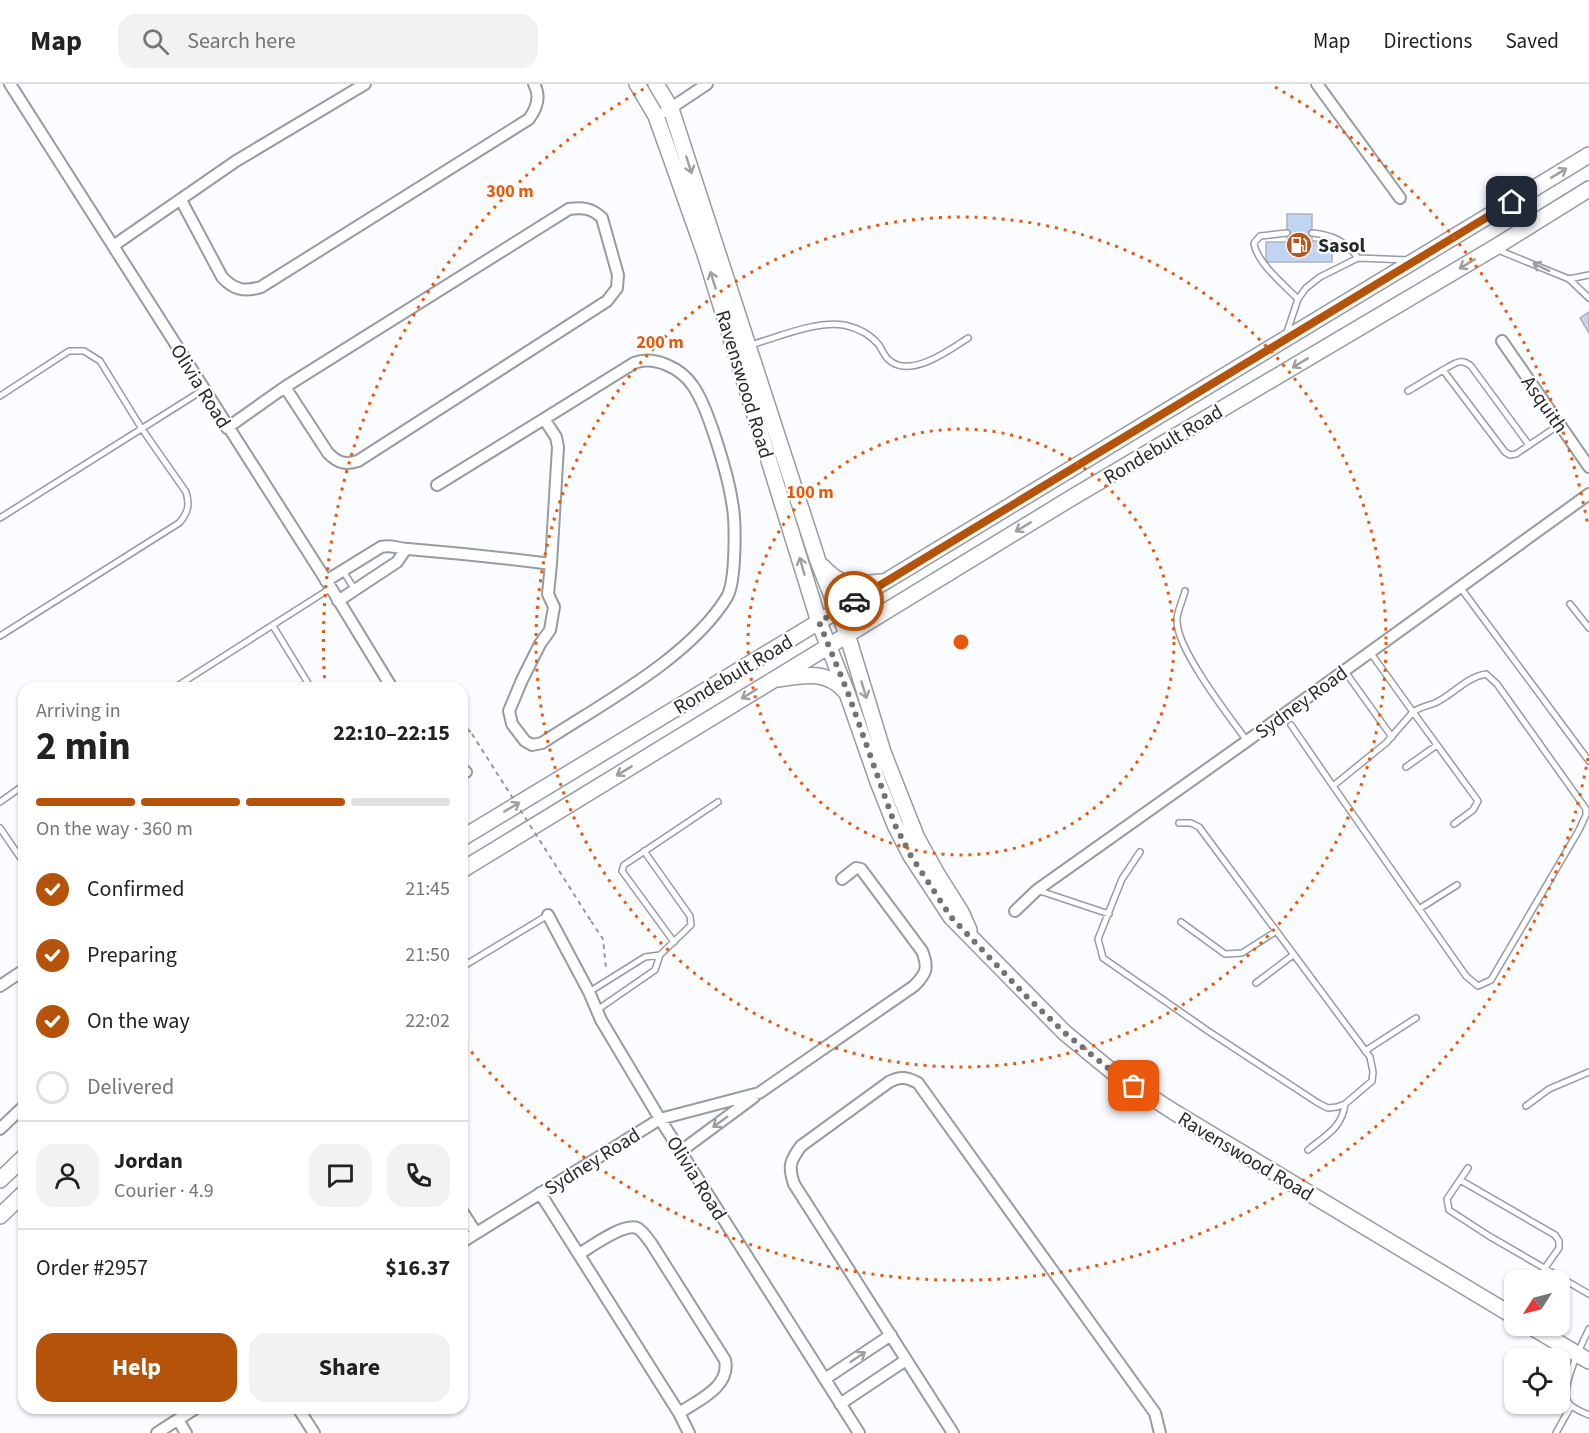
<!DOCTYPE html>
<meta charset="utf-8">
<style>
:root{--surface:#fff;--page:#f2f2f2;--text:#222;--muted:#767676;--line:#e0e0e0;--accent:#b45309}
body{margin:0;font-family:"Source Sans 3",sans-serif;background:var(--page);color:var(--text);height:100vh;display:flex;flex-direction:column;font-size:22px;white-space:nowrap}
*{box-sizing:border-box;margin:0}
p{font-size:20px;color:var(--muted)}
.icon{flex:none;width:33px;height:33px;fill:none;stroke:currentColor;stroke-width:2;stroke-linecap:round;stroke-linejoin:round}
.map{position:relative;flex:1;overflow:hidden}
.panel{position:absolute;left:18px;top:598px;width:450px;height:732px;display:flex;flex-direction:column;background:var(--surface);border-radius:18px;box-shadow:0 2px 4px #0004}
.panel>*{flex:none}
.needle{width:39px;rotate:234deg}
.tools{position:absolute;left:1504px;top:1186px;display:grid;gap:12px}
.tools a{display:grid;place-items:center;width:66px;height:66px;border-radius:12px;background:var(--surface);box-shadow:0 2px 4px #0004;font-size:30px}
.pin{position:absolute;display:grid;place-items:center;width:51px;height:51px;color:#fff;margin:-26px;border-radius:12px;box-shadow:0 3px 9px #0006}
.courier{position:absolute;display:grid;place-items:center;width:60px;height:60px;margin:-30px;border:4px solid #b45309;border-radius:50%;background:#fff;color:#222;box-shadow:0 2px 8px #0007}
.head em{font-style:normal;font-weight:700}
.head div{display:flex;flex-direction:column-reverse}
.head{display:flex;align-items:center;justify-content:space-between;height:102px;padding:0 18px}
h1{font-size:39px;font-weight:700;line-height:45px}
.bar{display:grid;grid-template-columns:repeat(4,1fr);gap:9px 6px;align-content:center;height:72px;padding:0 18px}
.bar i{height:8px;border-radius:4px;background:var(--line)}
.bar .on{background:var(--accent)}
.bar p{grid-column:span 4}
.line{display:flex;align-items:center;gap:15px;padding:0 18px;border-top:2px solid var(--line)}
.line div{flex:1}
.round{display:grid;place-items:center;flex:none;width:63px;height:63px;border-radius:18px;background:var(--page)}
ol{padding:0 18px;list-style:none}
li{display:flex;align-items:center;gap:18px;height:66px}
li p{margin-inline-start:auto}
li .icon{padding:6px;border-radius:50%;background:var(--accent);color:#fff;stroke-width:4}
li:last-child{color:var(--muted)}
li i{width:33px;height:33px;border:3px solid var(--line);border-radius:50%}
.primary-button{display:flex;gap:12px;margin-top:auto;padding:12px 18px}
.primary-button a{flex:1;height:69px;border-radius:18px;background:var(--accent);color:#fff;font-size:24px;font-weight:700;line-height:69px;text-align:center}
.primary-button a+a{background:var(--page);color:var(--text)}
header{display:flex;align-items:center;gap:36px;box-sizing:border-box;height:84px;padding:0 30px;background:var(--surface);border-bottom:2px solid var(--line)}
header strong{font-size:28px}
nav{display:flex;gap:33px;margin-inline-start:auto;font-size:21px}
.search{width:420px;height:54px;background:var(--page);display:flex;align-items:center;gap:15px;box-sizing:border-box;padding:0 21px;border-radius:18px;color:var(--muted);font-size:22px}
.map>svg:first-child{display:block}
.building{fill:#c1d4f2;stroke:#aeb2b9;stroke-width:1.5}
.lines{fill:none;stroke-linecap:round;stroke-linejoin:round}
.lane-casing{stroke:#979ba2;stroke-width:8}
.street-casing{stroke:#979ba2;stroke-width:14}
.secondary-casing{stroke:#979ba2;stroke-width:18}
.path{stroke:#95979a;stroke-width:2;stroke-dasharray:4.5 4.5;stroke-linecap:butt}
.lane{stroke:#fff;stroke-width:5}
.street{stroke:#fff;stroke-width:10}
.secondary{stroke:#fff;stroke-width:15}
.path-bridge{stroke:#95979a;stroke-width:2;stroke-dasharray:4.5 4.5;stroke-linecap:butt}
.oneway{stroke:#9e9fa0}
.done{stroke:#717375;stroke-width:6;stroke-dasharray:0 10.8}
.route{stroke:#b45309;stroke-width:8}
.ring{fill:none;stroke:#e8590c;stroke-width:3;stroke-dasharray:3 6}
.labels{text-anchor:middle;stroke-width:4.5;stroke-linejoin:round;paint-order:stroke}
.poi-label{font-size:20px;font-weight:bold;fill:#27292b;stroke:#fff;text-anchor:start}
.street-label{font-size:20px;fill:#27292b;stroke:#fff}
.centre{fill:#e8590c;stroke:#fff;stroke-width:3}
.ring-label{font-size:18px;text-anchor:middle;font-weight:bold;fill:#e8590c;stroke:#fff;stroke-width:4.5;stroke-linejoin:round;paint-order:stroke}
</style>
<header>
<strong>Map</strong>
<div class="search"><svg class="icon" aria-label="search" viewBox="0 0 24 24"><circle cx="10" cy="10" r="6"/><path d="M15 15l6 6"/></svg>Search here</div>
<nav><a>Map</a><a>Directions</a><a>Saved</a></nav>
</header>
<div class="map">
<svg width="1589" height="1349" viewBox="0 0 1589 1349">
<rect width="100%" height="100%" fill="#fafcff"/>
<path class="building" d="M 1287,130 L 1312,130 L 1312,157 L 1332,157 L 1332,178 L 1266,178 L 1266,158 L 1287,158 Z
M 1589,228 L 1589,249 L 1580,234 Z"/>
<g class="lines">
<g class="lane-casing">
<path id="lane" d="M 1287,149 L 1260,152 L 1254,159 C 1256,178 1285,202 1298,215
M 1312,149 C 1333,151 1345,157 1358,174
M 1498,166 L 1569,195 L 1589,191
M 1569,195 L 1589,214
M 1286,251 L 1298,215 L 1306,204 L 1320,193 L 1358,174 L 1408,176
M 750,261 C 776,254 817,236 844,241 C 858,244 870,250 879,261 C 882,266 885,273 889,276 C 910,295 950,266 968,254
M 1443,286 C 1454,280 1461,273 1471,282 L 1529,361
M 1408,307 L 1443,286 L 1505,368 L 1510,371 L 1516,370 L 1559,341
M 0,312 L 69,267 L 84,267 L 100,277 L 142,345 L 186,408 C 190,421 188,429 179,439 L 0,552
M 0,434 L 203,306
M 343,487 L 355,506
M 1460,503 L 1589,677
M 1185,507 C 1183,516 1176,529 1177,538 C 1178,567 1229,632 1247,657
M 1570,520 L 1589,544
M 273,542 L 311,604
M 1344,586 L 1392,653
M 174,604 L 331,504
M 1291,641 L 1333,702 L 1386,659 L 1413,628 L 1370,568
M 1406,683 L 1437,661
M 1333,702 L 1466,892 L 1478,902 L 1491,896 L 1579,746 L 1586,731 L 1586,725 L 1497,600 L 1486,590 C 1466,593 1453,611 1435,619 C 1427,622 1420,623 1413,628 L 1478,717 L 1473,726 L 1454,740
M 0,718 L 24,701
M 0,744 L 24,779
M 644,767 L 690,832 L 691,841 L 660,871
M 1140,768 L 1122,795 L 1098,855 L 1103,874 L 1208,947 L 1318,1019 L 1328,1024 L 1337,1023 L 1345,1020 L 1372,997 L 1373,988 L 1370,973 L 1199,743 L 1191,739 L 1179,739
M 1037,806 L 1109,830
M 1419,825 L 1457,801
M 1181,838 L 1225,870 L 1242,869 L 1275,848
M 674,858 L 622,787 L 624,781 L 718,718
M 462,883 L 548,831
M 1256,899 L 1293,871
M 589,908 L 645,873 L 660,871 L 655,886 L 597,926
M 1365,967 L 1416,934
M 1526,1022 L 1549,1005 L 1589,988
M 1308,1066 C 1326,1051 1342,1044 1345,1020
M 1468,1084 L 1447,1115 L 1449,1126 L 1489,1152 L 1589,1210
M 1460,1096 L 1555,1151 L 1559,1157 L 1559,1164 L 1545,1184
M 1589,1245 C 1582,1259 1560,1304 1568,1318 C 1572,1325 1583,1328 1589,1331
M 1556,1349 L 1571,1322"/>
</g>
<g class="street-casing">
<path id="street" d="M 10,0 L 331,504 L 392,604
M 1317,0 L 1400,114
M 665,28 L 707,0
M 181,116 L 222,193 C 234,206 244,208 261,203 L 529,35 C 537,24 541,12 534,0
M 113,162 L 236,77 L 365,0
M 1502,257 L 1589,383
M 227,344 L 285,303 L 569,125 C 582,123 592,124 602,134 L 618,191 L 617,204 L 607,217 L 358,377 C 345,381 338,379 328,369 L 285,303
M 437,401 L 544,335
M 326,497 L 381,463 C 391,460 398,465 408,465 C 456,469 504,474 551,480 L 548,510 L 554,523 L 550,546 L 540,560 L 522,596 L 509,627 L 512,640 L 525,657 L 532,661 L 542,659 C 601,620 690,574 727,513 C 736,498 736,437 732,418 C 728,391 708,323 693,302 C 681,284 654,271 634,279 L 544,335 L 556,353 L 558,363 L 551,480
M 338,517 L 397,478 L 406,465
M 462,685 L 466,688
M 1015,827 L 1037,806 L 1247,657 L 1589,410
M 548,831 L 589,908 L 601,936 L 660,1035 L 859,1349
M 0,902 L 24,886
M 0,1045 L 24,1022
M 681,1067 L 754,1013
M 540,1109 L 679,1329 L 689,1349
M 462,1127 L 476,1149
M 462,1158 L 660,1035 L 759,1009 L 914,902 C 926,890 929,884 922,867 L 861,785 L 856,784 L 842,795
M 579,1170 C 591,1163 623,1139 637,1144 C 643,1147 647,1154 651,1159 L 725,1276 C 731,1303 697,1317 679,1329
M 825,1295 L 891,1251
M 840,1320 L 906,1276
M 298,1324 L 314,1349
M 178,1336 L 186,1349
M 157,1349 L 196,1324
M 953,1349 L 794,1100 C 788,1082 790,1077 801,1062 L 889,998 C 900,992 907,993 918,999 L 1155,1329 L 1160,1349"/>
</g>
<g class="secondary-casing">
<path id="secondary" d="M 637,0 L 656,32 L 705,170 L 819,538 L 847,609 L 878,698 L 895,741 L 911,772 L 951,833 L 1065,949 L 1114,989 L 1174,1028 L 1515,1233
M 656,0 L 671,25 L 818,477 L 847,550 L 883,668 L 903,719 L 917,754 L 937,790 L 961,828 L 969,846
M 822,482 C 842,504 854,501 881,498
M 779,595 C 804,591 827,586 845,607
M 462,754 L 1589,71
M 462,786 L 1073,413 L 1494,164 L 1589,105
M 0,1096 L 24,1073
M 0,1132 L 24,1109
M 1530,1242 L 1589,1277"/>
</g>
<path class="path" d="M 462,638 L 472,650
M 591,837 L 603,855 L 606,884"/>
<use href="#lane" class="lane"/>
<use href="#street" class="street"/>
<use href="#secondary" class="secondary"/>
<path class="path-bridge" d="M 472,650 L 591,837"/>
</g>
<defs><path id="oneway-shaft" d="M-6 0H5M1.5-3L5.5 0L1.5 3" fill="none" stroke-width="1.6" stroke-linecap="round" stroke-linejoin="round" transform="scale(1.5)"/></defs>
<g class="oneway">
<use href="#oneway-shaft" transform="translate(689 81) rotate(72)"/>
<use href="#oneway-shaft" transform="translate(1559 89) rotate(-31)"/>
<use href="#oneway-shaft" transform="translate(1467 180) rotate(149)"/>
<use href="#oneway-shaft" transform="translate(1541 183) rotate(-155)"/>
<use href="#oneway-shaft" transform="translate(713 196) rotate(-107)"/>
<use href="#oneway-shaft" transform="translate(1300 279) rotate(149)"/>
<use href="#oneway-shaft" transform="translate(1023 443) rotate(149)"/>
<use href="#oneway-shaft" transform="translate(802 482) rotate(-106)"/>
<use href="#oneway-shaft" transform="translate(864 606) rotate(73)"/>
<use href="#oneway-shaft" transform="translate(749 610) rotate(148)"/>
<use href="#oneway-shaft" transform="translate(624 687) rotate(149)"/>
<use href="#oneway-shaft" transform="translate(512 723) rotate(-31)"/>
<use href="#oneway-shaft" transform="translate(720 1038) rotate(144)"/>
<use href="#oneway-shaft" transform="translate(858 1273) rotate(-34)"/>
</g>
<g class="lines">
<path class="done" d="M 854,517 L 819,538 L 848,609 L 895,741 L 911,772 L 951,833 L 1026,912 L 1065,949 L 1114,989 L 1134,1002"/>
<path class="route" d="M 854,517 L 1512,118"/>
</g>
<g class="ring">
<circle cx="961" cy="558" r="213"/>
<circle cx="961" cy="558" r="425"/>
<path d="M1588 674A638 638 0 0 1 465 960M325 603A638 638 0 0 1 647 3M1275 3A638 638 0 0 1 1588 442"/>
</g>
<defs>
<g id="fuel-disc" transform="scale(1.35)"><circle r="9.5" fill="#b8541d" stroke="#fff"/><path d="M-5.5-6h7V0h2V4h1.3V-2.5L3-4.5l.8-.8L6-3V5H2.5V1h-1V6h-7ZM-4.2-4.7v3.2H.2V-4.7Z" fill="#fff"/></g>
</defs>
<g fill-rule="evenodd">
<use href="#fuel-disc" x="1299" y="161"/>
</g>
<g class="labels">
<g class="poi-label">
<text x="1318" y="168">Sasol</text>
</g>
<g class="street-label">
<text transform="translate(745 300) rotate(73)" y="7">Ravenswood Road</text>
<text transform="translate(201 302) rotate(58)" y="7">Olivia Road</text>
<text transform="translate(1545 320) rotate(55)" y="7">Asquith</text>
<text transform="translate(1163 360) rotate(-31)" y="7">Rondebult Road</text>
<text transform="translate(733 590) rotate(-31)" y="7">Rondebult Road</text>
<text transform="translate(1301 618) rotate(-36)" y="7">Sydney Road</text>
<text transform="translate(1246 1072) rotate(31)" y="7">Ravenswood Road</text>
<text transform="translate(592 1077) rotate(-32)" y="7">Sydney Road</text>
<text transform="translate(697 1094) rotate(58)" y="7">Olivia Road</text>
</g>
</g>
<circle cx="961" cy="558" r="9" class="centre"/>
<g class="ring-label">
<text x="510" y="113">300 m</text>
<text x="660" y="264">200 m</text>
<text x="810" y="414">100 m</text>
</g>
</svg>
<div class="tools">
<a><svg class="needle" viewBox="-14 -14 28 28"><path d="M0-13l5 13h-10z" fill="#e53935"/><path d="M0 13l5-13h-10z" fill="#767676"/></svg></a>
<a><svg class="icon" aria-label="locate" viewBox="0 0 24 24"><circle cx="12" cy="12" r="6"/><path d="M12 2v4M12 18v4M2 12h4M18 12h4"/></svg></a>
</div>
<div class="pin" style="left:1134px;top:1002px;background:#ea580c"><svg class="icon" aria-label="bag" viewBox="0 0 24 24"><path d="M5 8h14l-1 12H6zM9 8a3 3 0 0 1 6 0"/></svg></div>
<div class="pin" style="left:1512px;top:118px;background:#1f2937"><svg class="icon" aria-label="home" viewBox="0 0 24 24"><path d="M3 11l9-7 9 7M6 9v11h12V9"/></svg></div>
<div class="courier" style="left:854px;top:517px"><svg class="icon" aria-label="car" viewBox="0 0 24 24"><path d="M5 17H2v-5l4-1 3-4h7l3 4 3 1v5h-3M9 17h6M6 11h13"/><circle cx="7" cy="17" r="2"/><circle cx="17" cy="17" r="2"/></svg></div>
<section class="panel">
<div class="head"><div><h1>2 min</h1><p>Arriving in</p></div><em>22:10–22:15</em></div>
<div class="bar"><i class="on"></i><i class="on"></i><i class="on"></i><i></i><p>On the way · 360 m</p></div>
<ol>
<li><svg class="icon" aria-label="check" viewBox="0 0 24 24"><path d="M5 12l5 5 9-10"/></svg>Confirmed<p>21:45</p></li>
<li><svg class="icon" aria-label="check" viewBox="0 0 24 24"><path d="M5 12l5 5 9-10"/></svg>Preparing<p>21:50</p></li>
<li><svg class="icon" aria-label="check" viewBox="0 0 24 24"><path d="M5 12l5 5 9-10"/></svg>On the way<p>22:02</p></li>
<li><i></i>Delivered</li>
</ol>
<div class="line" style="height:108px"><a class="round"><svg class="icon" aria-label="person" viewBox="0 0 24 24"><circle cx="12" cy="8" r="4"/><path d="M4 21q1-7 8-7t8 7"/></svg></a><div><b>Jordan</b><p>Courier · 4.9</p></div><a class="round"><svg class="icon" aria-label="chat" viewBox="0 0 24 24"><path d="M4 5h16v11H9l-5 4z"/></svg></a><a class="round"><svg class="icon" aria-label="phone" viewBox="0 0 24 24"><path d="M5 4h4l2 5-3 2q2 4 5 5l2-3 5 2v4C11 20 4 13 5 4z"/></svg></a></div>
<div class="line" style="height:78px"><div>Order #2957</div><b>$16.37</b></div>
<div class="primary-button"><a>Help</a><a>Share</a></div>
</section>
</div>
